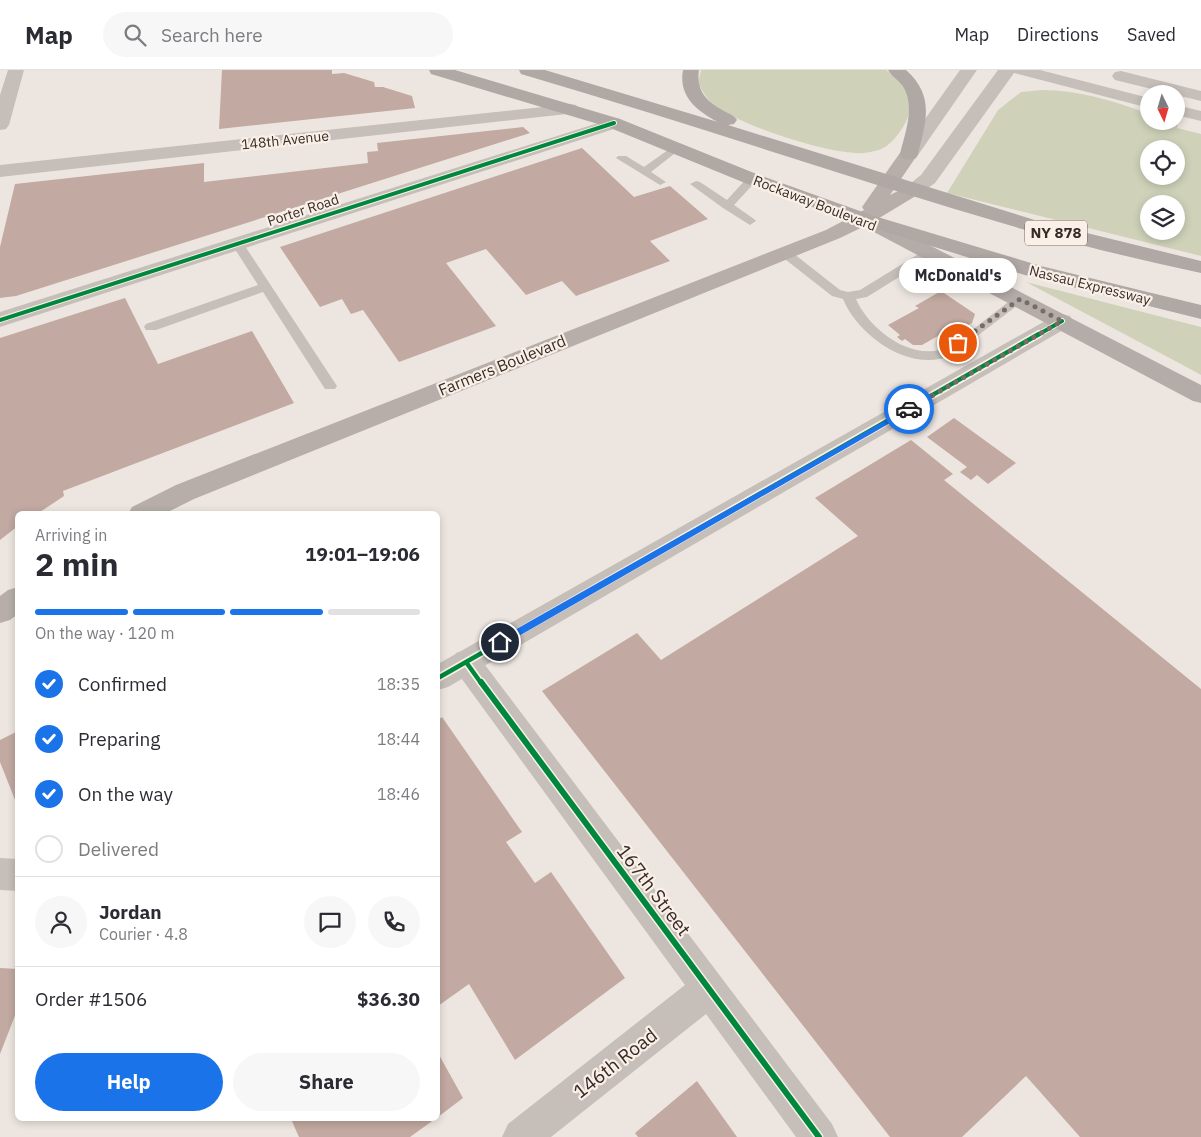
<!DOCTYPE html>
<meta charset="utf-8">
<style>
:root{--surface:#fff;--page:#f7f7f7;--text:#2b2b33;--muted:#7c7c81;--line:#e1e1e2;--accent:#1a73e8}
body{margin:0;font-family:"IBM Plex Sans",sans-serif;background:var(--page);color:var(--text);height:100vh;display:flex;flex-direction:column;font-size:19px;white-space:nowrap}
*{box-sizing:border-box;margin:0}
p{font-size:16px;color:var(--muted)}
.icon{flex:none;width:28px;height:28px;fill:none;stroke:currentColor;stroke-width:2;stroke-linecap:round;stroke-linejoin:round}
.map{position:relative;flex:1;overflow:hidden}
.panel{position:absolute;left:15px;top:441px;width:425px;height:610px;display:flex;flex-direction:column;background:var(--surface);border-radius:8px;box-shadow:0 2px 8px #0003}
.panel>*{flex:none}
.needle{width:32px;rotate:175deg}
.fabs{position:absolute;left:1140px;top:15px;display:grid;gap:10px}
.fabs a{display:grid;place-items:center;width:45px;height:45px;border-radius:50%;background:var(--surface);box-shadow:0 2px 8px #0003;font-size:25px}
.pin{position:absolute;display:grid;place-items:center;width:42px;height:42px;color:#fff;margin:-21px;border:2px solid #fff;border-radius:50%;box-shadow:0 1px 5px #0007}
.courier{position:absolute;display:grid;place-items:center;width:50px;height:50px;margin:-25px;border:4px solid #1a73e8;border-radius:50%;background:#fff;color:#222;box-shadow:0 1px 6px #0007}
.bubble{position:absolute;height:35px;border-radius:18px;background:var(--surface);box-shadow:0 2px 8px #0003;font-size:16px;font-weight:800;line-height:35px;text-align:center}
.summary em{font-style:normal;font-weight:800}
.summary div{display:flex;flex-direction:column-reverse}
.summary{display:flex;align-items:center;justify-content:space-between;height:85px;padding:0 20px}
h1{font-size:32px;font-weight:800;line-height:38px}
.bar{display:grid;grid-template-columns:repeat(4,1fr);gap:8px 5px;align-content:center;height:60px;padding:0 20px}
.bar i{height:6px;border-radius:4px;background:var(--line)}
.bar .on{background:var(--accent)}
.bar p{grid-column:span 4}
.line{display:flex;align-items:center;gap:12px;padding:0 20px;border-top:1px solid var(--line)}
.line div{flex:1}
.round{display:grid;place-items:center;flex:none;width:52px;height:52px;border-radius:26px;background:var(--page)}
ol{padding:0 20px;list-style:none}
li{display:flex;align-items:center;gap:15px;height:55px}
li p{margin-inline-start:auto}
li .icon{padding:5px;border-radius:50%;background:var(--accent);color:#fff;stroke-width:4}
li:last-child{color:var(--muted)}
li i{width:28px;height:28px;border:2px solid var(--line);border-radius:50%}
.action{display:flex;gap:10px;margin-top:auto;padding:10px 20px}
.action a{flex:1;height:58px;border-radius:30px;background:var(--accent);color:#fff;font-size:20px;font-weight:800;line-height:58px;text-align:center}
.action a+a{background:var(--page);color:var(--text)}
header{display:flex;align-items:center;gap:30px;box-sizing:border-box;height:70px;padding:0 25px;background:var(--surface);border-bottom:1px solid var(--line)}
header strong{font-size:24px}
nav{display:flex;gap:28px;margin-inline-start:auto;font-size:18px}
.search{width:350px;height:45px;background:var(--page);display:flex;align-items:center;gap:12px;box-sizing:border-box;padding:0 18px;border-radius:28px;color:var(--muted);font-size:19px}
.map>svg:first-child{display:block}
.green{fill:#cfd2b9;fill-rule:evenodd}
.building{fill:#c2a9a1}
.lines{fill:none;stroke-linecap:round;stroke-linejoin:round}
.service{fill:#c6beb8;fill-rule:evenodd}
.minor{fill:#c6beb8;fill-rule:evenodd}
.tertiary{fill:#c6beb8;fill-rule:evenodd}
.secondary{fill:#b7aea9;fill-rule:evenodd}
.primary{fill:#b4aca8;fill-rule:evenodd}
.trunk{fill:#b0a8a4;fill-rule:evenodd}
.cycleway-far2-casing{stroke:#faf0e7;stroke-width:6}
.cycleway-far1-casing{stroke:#faf0e7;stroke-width:8}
.cycleway-casing{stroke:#faf0e7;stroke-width:9}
.cycleway-far2{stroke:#00873e;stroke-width:4}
.cycleway-far1{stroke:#00873e;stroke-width:4.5}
.cycleway{stroke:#00873e;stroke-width:6}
.route{fill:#1a73e8}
.done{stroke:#776c68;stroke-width:5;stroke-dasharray:0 9}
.labels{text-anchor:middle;stroke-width:4.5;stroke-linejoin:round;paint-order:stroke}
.far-street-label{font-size:14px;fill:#372b27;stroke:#faf0e7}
.shield{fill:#faf0e7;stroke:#726661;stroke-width:1}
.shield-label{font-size:15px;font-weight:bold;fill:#372b27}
.street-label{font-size:16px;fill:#372b27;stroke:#faf0e7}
.near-street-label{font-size:19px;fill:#372b27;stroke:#faf0e7}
</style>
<header>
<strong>Map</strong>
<div class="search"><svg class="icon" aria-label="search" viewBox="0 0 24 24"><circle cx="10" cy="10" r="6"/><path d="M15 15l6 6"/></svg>Search here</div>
<nav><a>Map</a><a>Directions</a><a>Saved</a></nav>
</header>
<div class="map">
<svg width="1201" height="1067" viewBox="0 0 1201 1067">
<rect width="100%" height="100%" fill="#ede6e0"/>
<path class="green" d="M 701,0 L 886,0 C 895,7 909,15 911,28 C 914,42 900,65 889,74 C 883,80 872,82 864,83 C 833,86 738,55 714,35 C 707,30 703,21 698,14 Z
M 1042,20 C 1080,20 1114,31 1149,44 L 1149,51 L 1168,51 L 1178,55 L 1177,58 L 1201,64 L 1201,186 L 947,123 L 998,40 L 1021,22 ZM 1149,79 L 1176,79 L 1176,106 L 1149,106 ZM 1149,134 L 1176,134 L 1176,161 L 1149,161 Z
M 1026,212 L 1201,257 L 1201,305 L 1194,301 Z"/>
<path class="building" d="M 222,0 L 332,0 L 332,4 L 344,3 L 374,12 L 375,17 L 383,17 L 412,26 L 415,38 L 219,59 Z
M 523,57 L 530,63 L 16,226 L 0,228 L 0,177 L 15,114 L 204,93 L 204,112 L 368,93 L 367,82 L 378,81 L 377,73 Z
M 582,78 L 634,127 L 670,116 L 708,149 L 650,171 L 670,191 L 576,226 L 562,211 L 526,225 L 486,179 L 446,193 L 496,256 L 399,292 L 363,240 L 351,244 L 342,229 L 320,237 L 280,177 Z
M 941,221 L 975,244 L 972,253 L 957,262 L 952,258 L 922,275 L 913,275 L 905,269 L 902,271 L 897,267 L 900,265 L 888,255 L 919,238 L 915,236 Z
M 125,228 L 158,294 L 252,261 L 294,333 L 63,421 L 64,426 L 37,444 L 18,444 L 18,456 L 0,470 L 0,268 Z
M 954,348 L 1016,393 L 988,414 L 977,405 L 971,410 L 960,402 L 967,397 L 927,367 Z
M 911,370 L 953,404 L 944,410 L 1201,619 L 1201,1067 L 1080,1067 L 1026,1006 L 962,1067 L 890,1067 L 542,621 L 637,563 L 661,590 L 858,466 L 815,428 Z
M 442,647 L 522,762 L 506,772 L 535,813 L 551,802 L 625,908 L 515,990 L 469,914 L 438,936 L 438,650 Z
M 18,661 L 18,735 L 17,735 L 0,692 L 0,670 Z
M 0,898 L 18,899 L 18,938 L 0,984 Z
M 438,983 L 463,1028 L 438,1047 Z
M 697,1011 L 737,1067 L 638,1067 L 635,1063 Z
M 291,1049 L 435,1049 L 410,1067 L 299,1067 Z"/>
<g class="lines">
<path class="service" d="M 675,75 L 679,76 L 680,78 L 679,80 L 651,102 L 666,112 L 660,115 L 616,88 L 618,86 L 626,86 L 644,97 Z
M 752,106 L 758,109 L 734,135 L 754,149 L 756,151 L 750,155 L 723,138 L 690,114 L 696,111 L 700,112 L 727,130 L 748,107 Z
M 237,169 L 243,173 L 335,313 L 337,316 L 335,319 L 325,319 L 263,222 L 156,260 L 146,260 L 144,257 L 146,254 L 258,215 L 231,173 Z
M 785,179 L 789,180 L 840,220 L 848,222 L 860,220 L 925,180 L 933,180 L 935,183 L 933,186 L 867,227 L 856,229 C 868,257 906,288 939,280 C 955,276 1001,237 1016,226 L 1020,225 L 1026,229 L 952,285 C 911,304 858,266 843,229 L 832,226 L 781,186 L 779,183 L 781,180 Z"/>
<path class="minor" d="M 8,0 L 24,0 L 9,55 L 6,59 L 0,60 L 0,25 Z
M 960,0 L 977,0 L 916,88 L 909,90 L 902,88 L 900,84 Z
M 998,0 L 1040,0 L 1149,28 L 1149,38 L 1014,3 L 935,113 C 925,120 918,127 905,124 L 902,120 L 921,105 Z
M 1121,1 L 1201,21 L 1201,31 L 1115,10 L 1112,6 L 1115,2 Z
M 570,34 L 576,35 L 579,39 L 576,43 L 0,107 L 0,95 Z
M 1176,35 L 1201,41 L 1201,51 L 1176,45 Z
M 614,48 L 620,49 L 623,53 L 620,57 L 0,257 L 0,242 Z
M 466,580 L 476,583 L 832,1054 L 838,1067 L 796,1067 L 706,944 L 551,1067 L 502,1067 L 508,1054 L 685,915 L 456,601 L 452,592 L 456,583 Z"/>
<path class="tertiary" d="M 1062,244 L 1070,246 L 1073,251 L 1070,256 L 448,617 L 438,620 L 438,594 L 1054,246 Z
M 0,788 L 18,789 L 18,821 L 0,820 Z"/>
<path class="secondary" d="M 909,78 L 916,80 L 918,84 L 890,125 L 912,114 L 919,116 L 922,120 L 919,124 L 871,153 L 840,168 L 194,429 L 164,444 L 128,444 L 132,437 L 176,415 L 826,160 L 864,140 L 862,137 L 902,80 Z
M 18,517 L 18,544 L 10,550 L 0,553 L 0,526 L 8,520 Z"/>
<path class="primary" d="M 864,143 L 871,145 L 1201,315 L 1201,333 L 1193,331 L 857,153 L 854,149 L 857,145 Z"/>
<path class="trunk" d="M 429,0 L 455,0 L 620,49 L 759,105 L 871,145 L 1041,196 L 1201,235 L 1201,249 L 1028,206 L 857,153 L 745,113 L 608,57 L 431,4 Z
M 519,0 L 545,0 L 718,52 C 697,41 678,26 683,0 L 699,0 C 696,21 706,31 724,41 C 729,44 734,45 737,50 L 734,54 L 728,55 L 1038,151 L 1201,191 L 1201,203 C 1141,190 1081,176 1022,159 C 854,110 689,53 521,4 Z
M 888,0 L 906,0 C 935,26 926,51 918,84 L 916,88 L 909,90 L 902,88 L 900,84 C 905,63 915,38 904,18 C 900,11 892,7 888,0 Z"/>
<g class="cycleway-far2-casing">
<path id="cycleway-far2" d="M 0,250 L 614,53
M 1036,266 L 1062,251"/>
</g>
<g class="cycleway-far1-casing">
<path id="cycleway-far1" d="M 466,592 L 481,613
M 438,608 L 1039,264"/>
</g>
<g class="cycleway-casing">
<path id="cycleway" d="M 481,612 L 819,1067"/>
</g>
<use href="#cycleway-far2" class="cycleway-far2"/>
<use href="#cycleway-far1" class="cycleway-far1"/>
<use href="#cycleway" class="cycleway"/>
</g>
<path class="route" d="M 909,337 L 912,339 L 911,341 L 503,575 L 497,575 L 497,570 Z"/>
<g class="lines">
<path class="done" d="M 909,339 L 1062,251 L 1020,229 L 958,273"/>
</g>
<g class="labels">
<g class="far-street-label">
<text transform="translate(285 70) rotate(-6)" y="5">148th Avenue</text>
<text transform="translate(815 133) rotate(21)" y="5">Rockaway Boulevard</text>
<text transform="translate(303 140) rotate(-18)" y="5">Porter Road</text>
<text transform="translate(1090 215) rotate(14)" y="5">Nassau Expressway</text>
</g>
<rect class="shield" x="1025" y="150.5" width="62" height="25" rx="4"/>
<g class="shield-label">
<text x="1056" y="168">NY 878</text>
</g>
<g class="street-label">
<text transform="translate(502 295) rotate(-22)" y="6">Farmers Boulevard</text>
</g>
<g class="near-street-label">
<text transform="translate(654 820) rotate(53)" y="7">167th Street</text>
<text transform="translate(615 993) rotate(-38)" y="7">146th Road</text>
</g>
</g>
</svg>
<div class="fabs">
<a><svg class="needle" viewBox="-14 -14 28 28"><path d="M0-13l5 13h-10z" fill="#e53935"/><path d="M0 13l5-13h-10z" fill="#7c7c81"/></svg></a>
<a><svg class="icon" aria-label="locate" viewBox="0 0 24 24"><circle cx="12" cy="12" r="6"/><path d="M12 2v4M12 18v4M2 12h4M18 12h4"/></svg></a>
<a><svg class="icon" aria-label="layers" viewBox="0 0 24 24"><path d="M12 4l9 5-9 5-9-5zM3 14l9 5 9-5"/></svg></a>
</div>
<div class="pin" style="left:958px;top:273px;background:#ea580c"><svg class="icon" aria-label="bag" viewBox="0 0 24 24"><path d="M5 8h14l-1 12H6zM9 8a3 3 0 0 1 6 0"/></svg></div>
<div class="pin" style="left:500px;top:572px;background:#1f2937"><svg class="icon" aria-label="home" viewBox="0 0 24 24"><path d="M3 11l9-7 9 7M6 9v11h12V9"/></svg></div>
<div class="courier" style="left:909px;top:339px"><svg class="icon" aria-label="car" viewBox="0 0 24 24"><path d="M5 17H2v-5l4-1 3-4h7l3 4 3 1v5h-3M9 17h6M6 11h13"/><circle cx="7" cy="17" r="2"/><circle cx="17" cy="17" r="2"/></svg></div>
<div class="bubble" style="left:899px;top:188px;width:118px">McDonald's</div>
<section class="panel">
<div class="summary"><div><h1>2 min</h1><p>Arriving in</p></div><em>19:01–19:06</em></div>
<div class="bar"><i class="on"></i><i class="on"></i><i class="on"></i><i></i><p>On the way · 120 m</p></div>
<ol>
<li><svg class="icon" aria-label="check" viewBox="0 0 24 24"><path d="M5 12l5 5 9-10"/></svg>Confirmed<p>18:35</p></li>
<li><svg class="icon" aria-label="check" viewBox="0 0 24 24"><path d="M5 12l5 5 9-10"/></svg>Preparing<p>18:44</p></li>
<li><svg class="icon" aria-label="check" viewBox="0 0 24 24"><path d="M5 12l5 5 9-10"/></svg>On the way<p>18:46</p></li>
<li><i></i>Delivered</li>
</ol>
<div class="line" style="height:90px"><a class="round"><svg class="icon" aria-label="person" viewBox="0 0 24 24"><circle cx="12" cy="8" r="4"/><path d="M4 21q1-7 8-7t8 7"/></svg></a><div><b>Jordan</b><p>Courier · 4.8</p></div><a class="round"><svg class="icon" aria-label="chat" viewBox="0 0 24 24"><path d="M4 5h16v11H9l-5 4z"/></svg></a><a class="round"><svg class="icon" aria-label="phone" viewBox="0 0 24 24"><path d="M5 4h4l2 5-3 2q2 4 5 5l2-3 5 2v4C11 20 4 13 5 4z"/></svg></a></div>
<div class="line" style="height:65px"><div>Order #1506</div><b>$36.30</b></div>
<div class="action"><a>Help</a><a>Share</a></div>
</section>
</div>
